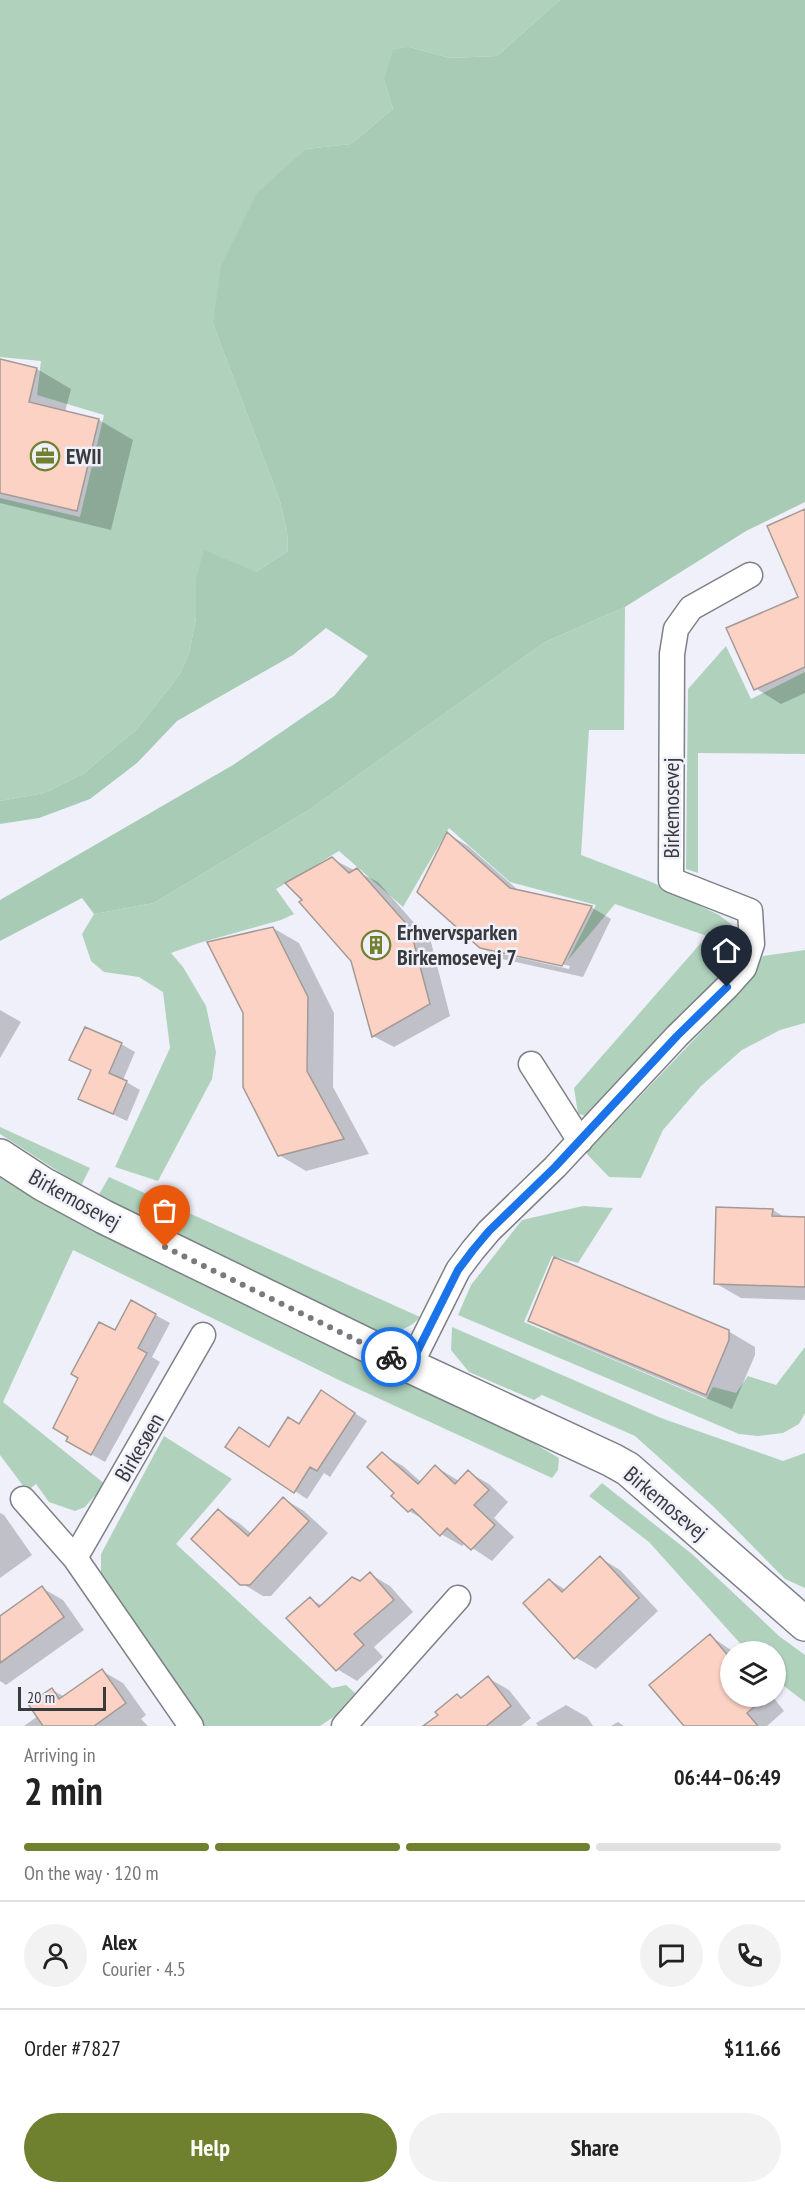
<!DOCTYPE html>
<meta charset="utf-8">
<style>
:root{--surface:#fff;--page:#f2f2f2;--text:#222;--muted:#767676;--line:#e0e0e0;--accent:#6f802f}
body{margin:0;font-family:"PT Sans Narrow",sans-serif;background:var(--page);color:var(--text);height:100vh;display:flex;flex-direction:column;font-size:22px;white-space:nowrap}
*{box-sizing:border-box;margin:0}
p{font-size:20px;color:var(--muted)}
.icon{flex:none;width:33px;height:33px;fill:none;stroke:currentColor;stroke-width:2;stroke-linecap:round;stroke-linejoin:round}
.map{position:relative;height:1726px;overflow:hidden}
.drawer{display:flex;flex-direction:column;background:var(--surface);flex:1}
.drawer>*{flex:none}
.tools{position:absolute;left:720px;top:1641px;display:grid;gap:12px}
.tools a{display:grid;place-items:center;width:66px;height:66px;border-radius:50%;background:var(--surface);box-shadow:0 2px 4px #0004;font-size:30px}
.scale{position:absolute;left:18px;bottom:15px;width:88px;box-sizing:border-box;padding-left:6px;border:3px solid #393a3d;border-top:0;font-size:16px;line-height:21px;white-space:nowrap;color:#393a3d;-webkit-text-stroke:4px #eff0fa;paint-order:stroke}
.pin{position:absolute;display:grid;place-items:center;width:51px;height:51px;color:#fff;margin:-62px -26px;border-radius:50% 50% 50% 0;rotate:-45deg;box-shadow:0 0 6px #0007}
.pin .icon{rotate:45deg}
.courier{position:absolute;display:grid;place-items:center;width:60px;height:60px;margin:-30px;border:4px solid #1a73e8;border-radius:50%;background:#fff;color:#222;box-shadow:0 2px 8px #0007}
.headline em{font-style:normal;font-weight:700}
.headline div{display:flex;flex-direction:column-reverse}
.headline{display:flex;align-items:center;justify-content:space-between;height:102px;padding:0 24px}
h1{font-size:39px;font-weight:700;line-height:45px}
.bar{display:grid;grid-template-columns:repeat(4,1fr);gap:9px 6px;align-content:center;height:72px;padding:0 24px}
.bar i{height:8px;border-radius:4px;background:var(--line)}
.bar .active{background:var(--accent)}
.bar p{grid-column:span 4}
.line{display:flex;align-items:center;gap:15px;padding:0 24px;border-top:2px solid var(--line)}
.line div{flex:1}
.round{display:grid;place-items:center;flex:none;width:63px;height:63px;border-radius:32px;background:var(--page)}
.button{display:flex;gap:12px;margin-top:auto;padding:12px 24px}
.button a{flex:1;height:69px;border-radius:36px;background:var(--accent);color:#fff;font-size:24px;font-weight:700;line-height:69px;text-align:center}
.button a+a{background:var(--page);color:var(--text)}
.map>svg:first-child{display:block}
.green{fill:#b0d2bc}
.forest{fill:#a7cbb4}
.shadow{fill:#0003;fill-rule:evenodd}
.building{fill:#fcd2c4;stroke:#a39a96;stroke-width:1.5}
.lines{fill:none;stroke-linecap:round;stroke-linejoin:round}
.street-casing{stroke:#7e8088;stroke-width:27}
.secondary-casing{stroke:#7e8088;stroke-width:36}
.street{stroke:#fff;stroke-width:24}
.secondary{stroke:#fff;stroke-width:33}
.done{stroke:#797a7f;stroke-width:6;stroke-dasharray:0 10.8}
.route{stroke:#1a73e8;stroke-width:8}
.labels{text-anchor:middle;stroke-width:5;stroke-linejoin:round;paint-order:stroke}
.poi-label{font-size:22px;font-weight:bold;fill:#393a3d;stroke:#eff0fa;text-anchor:start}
.street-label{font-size:22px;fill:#393a3d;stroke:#eff0fa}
</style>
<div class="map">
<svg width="805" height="1726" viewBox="0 0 805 1726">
<rect width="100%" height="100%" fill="#eff0fa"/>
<path class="green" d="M 0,0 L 560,0 L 497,56 L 450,58 L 409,47 L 384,80 L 393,109 L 351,144 L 306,149 L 213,324 L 280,501 L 287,531 L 288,551 L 256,572 L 196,579 L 196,618 L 189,654 L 180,674 L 137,729 L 83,774 L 44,793 L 0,801 L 0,498 L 80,517 L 104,415 L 37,395 L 41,361 L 0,357 Z
M 625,607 L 624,730 L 589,730 L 581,855 L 654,883 L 719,915 L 731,924 L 740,940 L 733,964 L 587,1116 L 578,1114 L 574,1088 L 707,936 L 615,904 L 568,960 L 596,905 L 510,882 L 449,828 L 403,907 L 339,851 L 276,889 L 294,914 L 281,920 L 199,943 L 171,953 L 183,967 L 206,1006 L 216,1052 L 212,1079 L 158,1181 L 115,1167 L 170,1048 L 163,992 L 139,977 L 104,972 L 91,961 L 82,934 L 94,914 L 154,903 L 309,810 L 545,642 Z
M 726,646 L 751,699 L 805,672 L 805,754 L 698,753 L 698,873 L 686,869 L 688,689 Z
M 805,950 L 805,1023 L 780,1030 L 742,1050 L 701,1086 L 663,1130 L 641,1178 L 609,1177 L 586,1153 L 746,985 L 763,956 Z
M 0,1127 L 90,1168 L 81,1186 L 0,1134 Z
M 0,1173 L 484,1414 L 559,1458 L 558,1470 L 552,1478 L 343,1382 L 73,1250 L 3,1402 L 105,1484 L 85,1507 L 75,1511 L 49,1502 L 36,1484 L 27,1491 L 0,1455 Z
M 109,1177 L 420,1317 C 408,1331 395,1331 378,1333 L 98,1196 Z
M 583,1206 L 613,1208 L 578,1263 L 552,1256 L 524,1322 L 706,1399 L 713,1387 L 736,1393 L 748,1376 L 776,1385 L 805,1347 L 805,1413 L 799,1424 L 783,1433 L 758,1436 L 739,1434 L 458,1315 L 471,1285 L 522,1220 Z
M 452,1327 L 661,1418 L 783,1461 L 805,1453 L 805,1588 L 785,1579 L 714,1507 L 635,1436 L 542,1395 L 534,1400 L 469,1372 L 451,1350 Z
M 164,1436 L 232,1479 L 176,1544 L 332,1688 L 346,1685 L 355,1693 L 335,1716 L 320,1726 L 205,1726 L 101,1579 L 101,1554 Z
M 602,1483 L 692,1554 L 779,1636 L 805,1655 L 805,1702 L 776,1680 L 776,1652 L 747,1651 L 649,1542 L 589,1496 Z"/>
<path class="forest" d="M 560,0 L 805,0 L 805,502 L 746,531 L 625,607 L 545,642 L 309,810 L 154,903 L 94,914 L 82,898 L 0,941 L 0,900 L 233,765 L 334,696 L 368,656 L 326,628 L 293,655 L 177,721 L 137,763 L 90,799 L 39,818 L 0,824 L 0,801 L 44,793 L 83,774 L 137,729 L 180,674 L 189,654 L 196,618 L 196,579 L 204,550 L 256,572 L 288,551 L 287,531 L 280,501 L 213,324 L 221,266 L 257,193 L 306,149 L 351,144 L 393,109 L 384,80 L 393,50 L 409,47 L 450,58 L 497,56 Z"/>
<path class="shadow" d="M 7,362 L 37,369 L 71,389 L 65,412 L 99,420 L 133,440 L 111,530 L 0,503 L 0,366 Z
M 805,511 L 805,693 L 781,704 L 755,688 L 800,598 Z
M 448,834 L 468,846 L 519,891 L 591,907 L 611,919 L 583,977 L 502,959 L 481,947 ZM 485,947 L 570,966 L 569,969 L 489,951 Z
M 332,859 L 378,882 L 431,942 L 450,1016 L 394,1047 L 373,1036 Z
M 273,928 L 299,943 L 334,1013 L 333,1087 L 369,1154 L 306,1171 L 279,1155 Z
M 0,1010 L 21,1022 L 0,1058 Z
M 121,1044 L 135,1052 L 123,1080 L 140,1090 L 127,1121 L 80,1099 L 92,1071 L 71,1059 Z
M 773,1210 L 786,1218 L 805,1219 L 805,1300 L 741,1298 L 715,1283 Z
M 132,1302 L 170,1323 L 152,1357 L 160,1362 L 105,1462 L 68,1441 L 80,1378 L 116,1332 Z
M 530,1320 L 728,1331 L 755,1347 L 755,1355 L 732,1409 L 556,1335 Z
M 334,1400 L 367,1421 L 330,1477 L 324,1473 L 307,1499 L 295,1491 L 270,1448 Z
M 382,1454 L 403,1466 L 421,1482 L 436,1467 L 459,1481 L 468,1472 L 489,1484 L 508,1502 L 494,1518 L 514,1537 L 492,1561 L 465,1543 L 462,1546 L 441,1534 L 428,1522 L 409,1511 L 397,1492 Z
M 284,1499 L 304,1511 L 328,1533 L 271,1596 L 263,1596 L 241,1583 L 219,1511 L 239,1523 L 252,1534 Z
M 0,1513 L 4,1515 L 32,1555 L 0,1578 Z
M 600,1558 L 620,1570 L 658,1611 L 596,1669 L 575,1657 L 550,1580 L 566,1590 Z
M 370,1574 L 390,1586 L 413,1612 L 374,1647 L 383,1657 L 357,1681 L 337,1669 L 310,1599 L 323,1606 Z
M 42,1588 L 63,1600 L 84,1630 L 6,1685 L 0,1681 L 0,1618 Z
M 710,1636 L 734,1652 L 730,1652 L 730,1696 L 772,1696 L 784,1711 L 767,1726 L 703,1726 Z
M 102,1671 L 123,1683 L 146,1715 L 141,1719 L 148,1726 L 24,1726 L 38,1716 L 52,1690 L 65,1697 Z
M 488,1678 L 509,1690 L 531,1718 L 521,1726 L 426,1726 L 440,1715 L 458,1696 L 462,1698 Z
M 566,1705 L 587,1717 L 593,1726 L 538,1726 L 536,1723 Z
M 618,1722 L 624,1726 L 611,1726 Z"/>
<path class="building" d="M 0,359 L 37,368 L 29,402 L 99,419 L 77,511 L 0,493 Z
M 805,509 L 805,667 L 754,690 L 726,628 L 798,597 L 767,526 Z
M 447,832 L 510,888 L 592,906 L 562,966 L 480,948 L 417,892 Z
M 332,857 L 349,873 L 357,868 L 410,928 L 430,1004 L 372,1037 L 351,961 L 299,902 L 302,900 L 285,883 Z
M 273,927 L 308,997 L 307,1071 L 344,1139 L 278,1156 L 243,1087 L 243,1013 L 207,942 Z
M 85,1027 L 122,1043 L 109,1073 L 127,1081 L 113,1114 L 78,1099 L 91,1070 L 69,1060 Z
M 716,1207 L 773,1209 L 772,1216 L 805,1217 L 805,1287 L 714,1284 Z
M 554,1257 L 729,1330 L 729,1340 L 706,1395 L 528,1321 Z
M 131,1300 L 156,1314 L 138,1348 L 147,1353 L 91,1455 L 66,1441 L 68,1437 L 53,1428 L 78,1378 L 71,1374 L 99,1322 L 115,1330 Z
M 321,1390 L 355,1413 L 317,1471 L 310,1467 L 294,1493 L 225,1447 L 239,1427 L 269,1447 L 288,1417 L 299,1424 Z
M 382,1452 L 418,1484 L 435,1465 L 455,1484 L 468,1470 L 489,1490 L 474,1505 L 495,1525 L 471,1550 L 447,1528 L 440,1536 L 412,1509 L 408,1512 L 391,1496 L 394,1493 L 367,1467 Z
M 283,1497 L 309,1521 L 250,1585 L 240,1585 L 191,1539 L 218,1509 L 248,1536 Z
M 600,1556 L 639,1598 L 574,1659 L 523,1603 L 549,1579 L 562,1592 Z
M 370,1572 L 394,1600 L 354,1634 L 364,1645 L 336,1671 L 286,1618 L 310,1597 L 319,1607 L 352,1577 L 360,1581 Z
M 42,1586 L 64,1617 L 0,1663 L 0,1616 Z
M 710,1634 L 730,1658 L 730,1696 L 767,1696 L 747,1713 L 758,1726 L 684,1726 L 649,1685 Z
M 102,1669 L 126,1703 L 94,1726 L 43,1726 L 28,1704 L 52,1688 L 59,1699 Z
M 488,1676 L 511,1706 L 486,1726 L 423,1726 L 438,1715 L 435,1712 L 457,1694 L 461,1698 Z"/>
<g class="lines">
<g class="street-casing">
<path id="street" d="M 531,1064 L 580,1141
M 410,1366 L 458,1270 L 473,1250 L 489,1231 L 555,1167 L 677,1036 L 727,987 L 744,968 L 752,944 L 750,911 L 671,880 L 672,654 L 676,629 L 691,608 L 750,575
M 23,1499 L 75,1558 L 191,1726
M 75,1558 L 203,1335
M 344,1726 L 458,1598"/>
</g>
<g class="secondary-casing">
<path id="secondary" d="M 0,1156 L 43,1184 L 104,1217 L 410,1366 L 612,1460 L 628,1469 L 805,1624"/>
</g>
<use href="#street" class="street"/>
<use href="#secondary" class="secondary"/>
</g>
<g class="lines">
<path class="done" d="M 165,1247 L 391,1357"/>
<path class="route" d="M 391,1357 L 410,1366 L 458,1270 L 473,1250 L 489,1231 L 555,1167 L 677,1036 L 727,987"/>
</g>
<defs>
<g id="office-ring" transform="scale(1.5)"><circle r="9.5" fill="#eff0fa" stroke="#6f802f" stroke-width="1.5"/><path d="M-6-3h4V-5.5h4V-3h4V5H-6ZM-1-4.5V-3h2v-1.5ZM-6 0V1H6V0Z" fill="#6f802f"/></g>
<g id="building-ring" transform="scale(1.5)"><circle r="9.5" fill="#eff0fa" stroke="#6f802f" stroke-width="1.5"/><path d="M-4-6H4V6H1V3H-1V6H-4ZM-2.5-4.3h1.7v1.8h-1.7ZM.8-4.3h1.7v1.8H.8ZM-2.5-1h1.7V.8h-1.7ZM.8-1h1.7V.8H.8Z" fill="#6f802f"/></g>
</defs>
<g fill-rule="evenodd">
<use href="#office-ring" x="45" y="456"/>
<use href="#building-ring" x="376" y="945"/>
</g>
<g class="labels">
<g class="poi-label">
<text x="66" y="464">EWII</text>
<text x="397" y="940">Erhvervsparken<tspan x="397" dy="25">Birkemosevej 7</tspan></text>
</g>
<g class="street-label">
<text transform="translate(671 808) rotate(-90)" y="8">Birkemosevej</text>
<text transform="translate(75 1199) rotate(29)" y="8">Birkemosevej</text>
<text transform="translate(139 1447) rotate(-60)" y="8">Birkesøen</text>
<text transform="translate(666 1503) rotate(40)" y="8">Birkemosevej</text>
</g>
</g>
</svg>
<div class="tools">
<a><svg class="icon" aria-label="layers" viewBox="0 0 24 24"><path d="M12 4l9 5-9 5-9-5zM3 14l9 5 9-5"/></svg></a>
</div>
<div class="scale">20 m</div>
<div class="pin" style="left:165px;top:1247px;background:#ea580c"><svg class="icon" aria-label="bag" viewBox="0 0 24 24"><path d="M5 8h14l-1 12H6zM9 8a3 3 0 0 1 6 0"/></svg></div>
<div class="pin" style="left:727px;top:987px;background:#1f2937"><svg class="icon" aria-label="home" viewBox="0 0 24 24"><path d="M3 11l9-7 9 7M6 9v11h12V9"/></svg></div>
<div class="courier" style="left:391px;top:1357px"><svg class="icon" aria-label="bike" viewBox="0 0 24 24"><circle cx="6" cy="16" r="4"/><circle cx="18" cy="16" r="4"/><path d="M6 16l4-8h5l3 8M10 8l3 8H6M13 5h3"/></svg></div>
</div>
<section class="drawer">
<div class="headline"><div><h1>2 min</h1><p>Arriving in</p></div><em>06:44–06:49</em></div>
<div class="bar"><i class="active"></i><i class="active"></i><i class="active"></i><i></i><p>On the way · 120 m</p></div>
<div class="line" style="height:108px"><a class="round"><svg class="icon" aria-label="person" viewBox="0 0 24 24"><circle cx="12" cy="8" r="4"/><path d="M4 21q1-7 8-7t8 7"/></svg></a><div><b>Alex</b><p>Courier · 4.5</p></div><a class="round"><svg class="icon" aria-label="chat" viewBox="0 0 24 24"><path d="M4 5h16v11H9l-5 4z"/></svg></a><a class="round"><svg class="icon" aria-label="phone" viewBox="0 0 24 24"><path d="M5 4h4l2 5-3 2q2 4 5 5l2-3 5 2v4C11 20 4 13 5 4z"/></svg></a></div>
<div class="line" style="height:78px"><div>Order #7827</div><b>$11.66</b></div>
<div class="button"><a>Help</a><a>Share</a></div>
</section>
